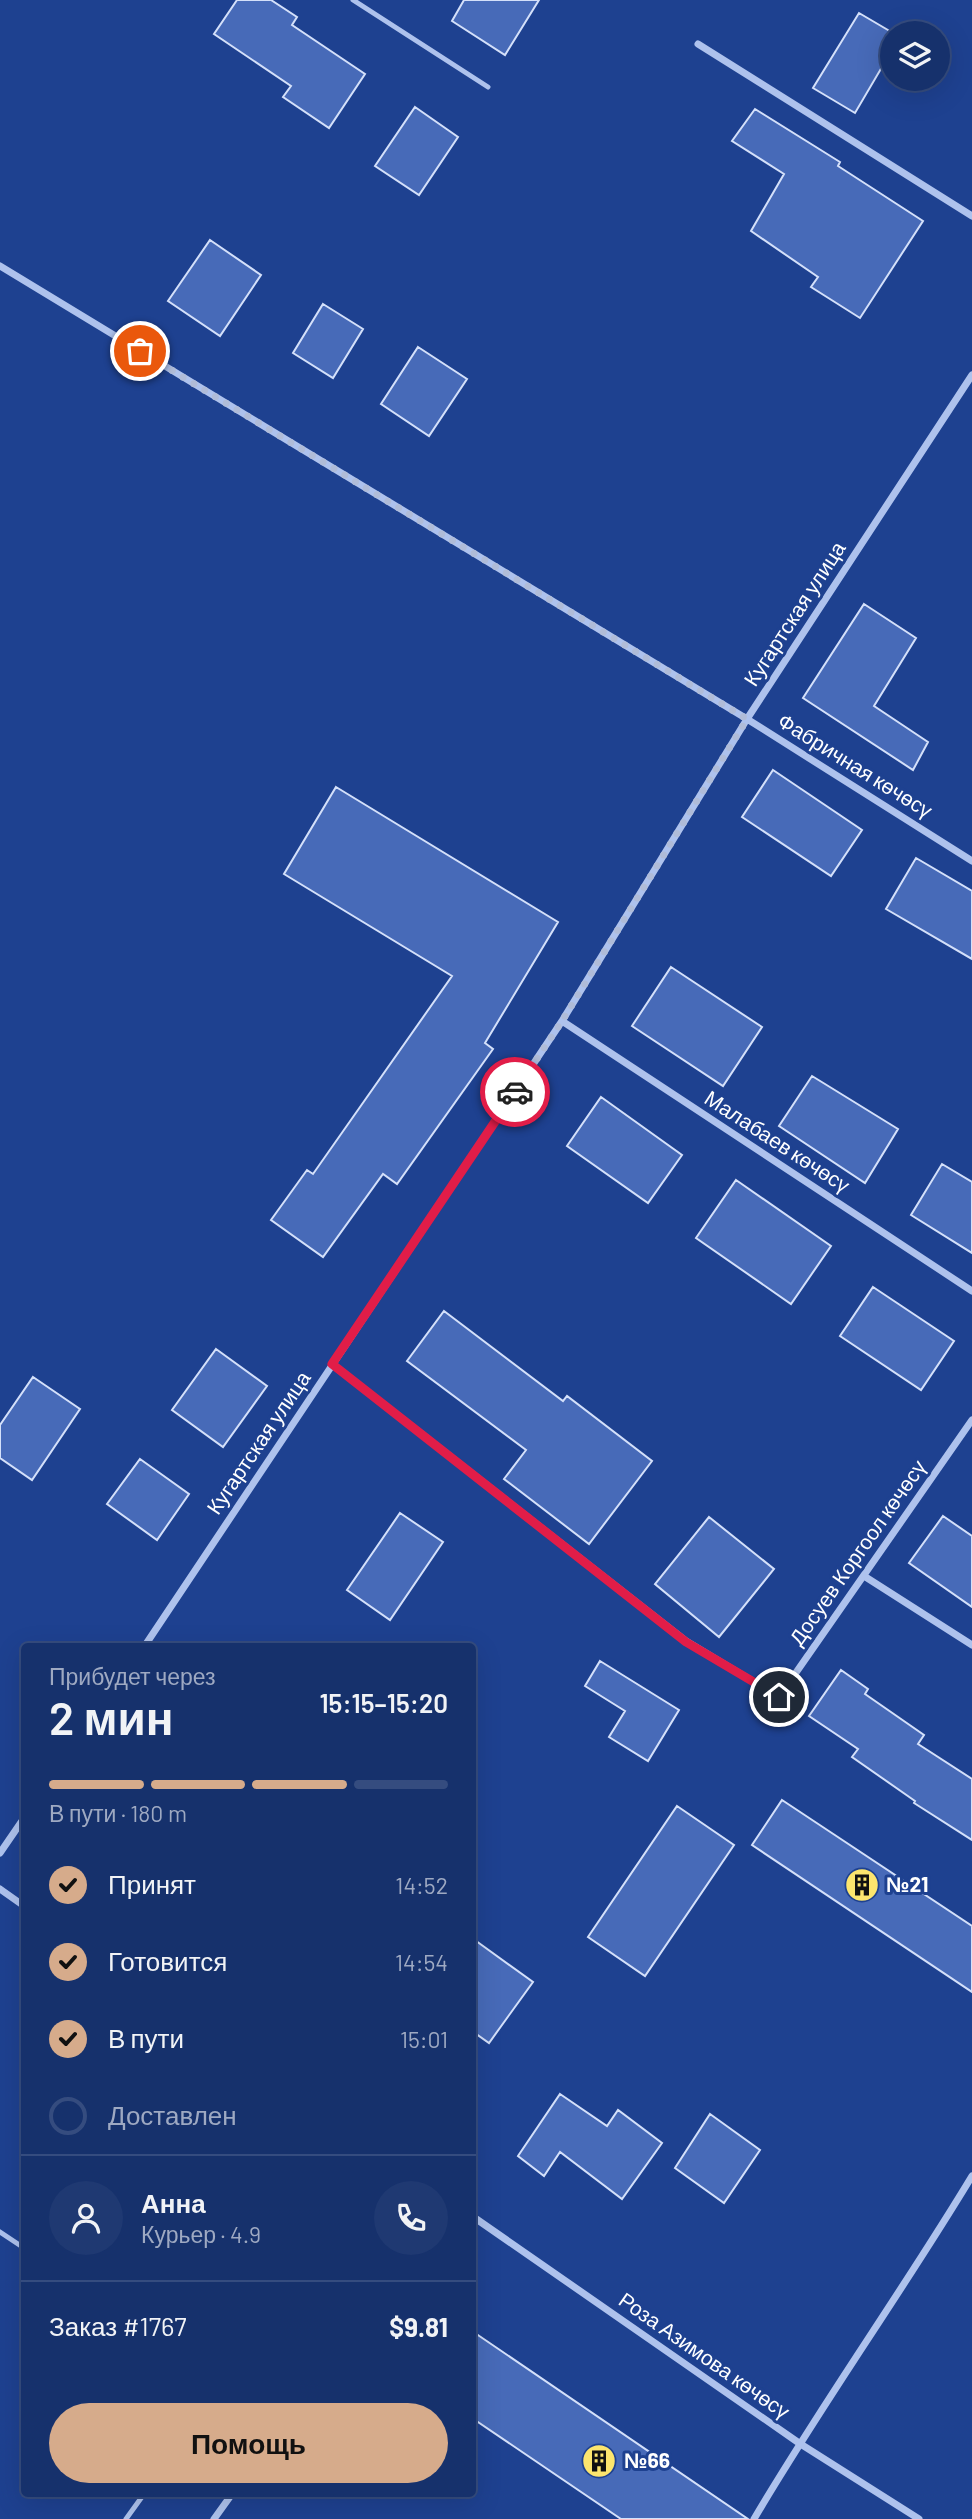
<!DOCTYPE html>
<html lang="ru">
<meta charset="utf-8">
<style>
:root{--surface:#16316c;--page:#1f3972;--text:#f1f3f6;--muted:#9ea9c2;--line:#354c7f;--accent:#d6ab8b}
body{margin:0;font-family:Barlow,sans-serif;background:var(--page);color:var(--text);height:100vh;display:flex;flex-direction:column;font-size:26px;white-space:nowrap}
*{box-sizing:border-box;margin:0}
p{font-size:23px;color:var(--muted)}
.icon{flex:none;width:38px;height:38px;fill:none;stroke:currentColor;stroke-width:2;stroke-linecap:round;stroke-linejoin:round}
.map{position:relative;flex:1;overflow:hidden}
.panel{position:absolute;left:21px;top:1643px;width:455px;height:854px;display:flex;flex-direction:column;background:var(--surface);border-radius:7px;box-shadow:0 7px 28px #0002,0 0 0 2px var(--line)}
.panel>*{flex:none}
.controls{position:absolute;left:880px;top:21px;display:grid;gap:14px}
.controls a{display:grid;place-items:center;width:70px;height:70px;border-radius:50%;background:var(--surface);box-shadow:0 7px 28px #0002,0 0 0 2px var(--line);font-size:35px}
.pin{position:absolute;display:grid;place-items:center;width:60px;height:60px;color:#fff;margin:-30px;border:4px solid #fff;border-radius:50%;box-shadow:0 2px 7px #0007}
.courier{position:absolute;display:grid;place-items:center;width:70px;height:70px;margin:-35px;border:5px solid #e11d48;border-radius:50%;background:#fff;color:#222;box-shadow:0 2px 9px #0007}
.summary em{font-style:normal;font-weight:600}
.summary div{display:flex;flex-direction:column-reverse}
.summary{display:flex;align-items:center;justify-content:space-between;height:119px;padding:0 28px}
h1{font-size:46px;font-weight:600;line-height:52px}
.bar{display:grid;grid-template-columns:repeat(4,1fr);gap:10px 7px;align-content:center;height:84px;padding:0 28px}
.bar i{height:9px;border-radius:5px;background:var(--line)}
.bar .selected{background:var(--accent)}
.bar p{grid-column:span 4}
.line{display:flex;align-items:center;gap:18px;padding:0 28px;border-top:2px solid var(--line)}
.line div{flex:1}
.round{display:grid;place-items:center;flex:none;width:74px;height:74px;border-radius:37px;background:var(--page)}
ol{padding:0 28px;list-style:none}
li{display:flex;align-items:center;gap:21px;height:77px}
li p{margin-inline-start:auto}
li .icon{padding:7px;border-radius:50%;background:var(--accent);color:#111;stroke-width:4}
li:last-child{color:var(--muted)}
li i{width:38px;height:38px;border:4px solid var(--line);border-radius:50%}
.action{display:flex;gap:14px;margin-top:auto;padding:14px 28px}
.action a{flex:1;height:80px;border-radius:42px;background:var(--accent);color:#111;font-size:28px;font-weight:600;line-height:80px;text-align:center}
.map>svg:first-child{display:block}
.building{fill:#476ab8;stroke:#d4e0fa;stroke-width:2}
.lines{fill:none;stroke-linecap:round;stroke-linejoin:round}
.service{stroke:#aec2ed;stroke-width:5}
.minor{stroke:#aec2ed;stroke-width:7}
.done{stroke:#b0bcd8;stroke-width:7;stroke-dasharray:0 12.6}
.route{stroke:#e11d48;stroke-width:9}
.labels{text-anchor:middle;stroke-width:6;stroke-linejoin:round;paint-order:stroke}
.street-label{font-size:21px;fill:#fff;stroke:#1e4190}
.poi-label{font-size:21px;font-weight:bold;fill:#fff;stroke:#1e4190;text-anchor:start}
</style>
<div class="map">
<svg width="972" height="2519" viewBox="0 0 972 2519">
<rect width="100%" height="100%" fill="#1e4190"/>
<path class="building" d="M 237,0 L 271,0 L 297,17 L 292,25 L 365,74 L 329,128 L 283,97 L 291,86 L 214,34 Z
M 464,0 L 539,0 L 505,55 L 452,21 Z
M 859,13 L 893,33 L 892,50 L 855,113 L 813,88 Z
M 415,107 L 458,137 L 419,195 L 375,166 Z
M 755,109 L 840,162 L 838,166 L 923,221 L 860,318 L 811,287 L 818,277 L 751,231 L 784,174 L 732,141 Z
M 210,240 L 261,275 L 220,336 L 168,301 Z
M 323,304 L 363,329 L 333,378 L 293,353 Z
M 418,347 L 467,379 L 429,436 L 381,404 Z
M 864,604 L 916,638 L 874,706 L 928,742 L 913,770 L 803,698 Z
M 773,770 L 862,830 L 831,876 L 742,817 Z
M 336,787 L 558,922 L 485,1043 L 493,1049 L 397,1184 L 383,1174 L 323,1257 L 271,1220 L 307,1170 L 313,1174 L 452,976 L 284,874 Z
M 916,858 L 972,891 L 972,959 L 886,909 Z
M 671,967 L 762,1027 L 723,1086 L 632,1026 Z
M 812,1076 L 898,1129 L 865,1183 L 779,1126 Z
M 601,1097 L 682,1155 L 648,1203 L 567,1146 Z
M 942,1164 L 972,1182 L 972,1253 L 911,1215 Z
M 736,1180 L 831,1246 L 791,1304 L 696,1238 Z
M 873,1287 L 954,1341 L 921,1390 L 840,1336 Z
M 444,1311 L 563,1401 L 567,1396 L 652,1461 L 589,1544 L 504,1479 L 526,1450 L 407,1361 Z
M 216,1349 L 267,1386 L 223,1447 L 172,1410 Z
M 33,1377 L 80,1409 L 32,1480 L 0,1458 L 0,1425 Z
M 140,1459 L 189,1494 L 157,1540 L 107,1504 Z
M 400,1513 L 443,1542 L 390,1620 L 347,1590 Z
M 943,1516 L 972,1536 L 972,1607 L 909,1563 Z
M 709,1517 L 774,1569 L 719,1637 L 655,1584 Z
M 600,1661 L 679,1710 L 648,1761 L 609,1737 L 625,1711 L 585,1686 Z
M 841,1670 L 868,1689 L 865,1694 L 924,1735 L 918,1744 L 972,1779 L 972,1840 L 914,1803 L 915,1801 L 852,1757 L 858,1749 L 809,1716 Z
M 782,1800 L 972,1926 L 972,1992 L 752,1845 Z
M 677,1806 L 734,1845 L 645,1976 L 588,1937 Z
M 472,1938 L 533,1982 L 489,2043 L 472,2031 Z
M 560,2094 L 607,2126 L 618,2110 L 662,2143 L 622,2199 L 560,2152 L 544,2176 L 518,2156 Z
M 710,2114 L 760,2150 L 724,2203 L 675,2168 Z
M 472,2331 L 748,2519 L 621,2519 L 472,2418 Z"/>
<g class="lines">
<path class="service" d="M 353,0 L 488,87
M 0,2232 L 24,2248
M 126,2519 L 144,2494"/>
<path class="minor" d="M 698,44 L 972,216
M 0,266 L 747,719 L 972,861
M 562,1021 L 972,1291
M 332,1364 L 686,1641 L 779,1697 L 972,1420
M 864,1576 L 972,1645
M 144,1647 L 562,1021 L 747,719 L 972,375
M 0,1853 L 24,1818
M 0,1889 L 24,1906
M 472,2216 L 799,2443 L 919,2519
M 214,2519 L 232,2494
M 754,2519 C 823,2402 902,2292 972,2176"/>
</g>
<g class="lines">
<path class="done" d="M 140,351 L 747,719 L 562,1021 L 515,1092"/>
<path class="route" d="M 515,1092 L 332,1364 L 686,1642 L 779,1697"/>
</g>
<defs>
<g id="building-disc" transform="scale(1.75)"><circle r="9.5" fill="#fce56e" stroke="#1e4190"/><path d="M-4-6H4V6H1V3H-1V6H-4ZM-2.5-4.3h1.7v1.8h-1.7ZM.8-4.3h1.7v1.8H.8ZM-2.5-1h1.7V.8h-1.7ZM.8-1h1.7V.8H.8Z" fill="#111"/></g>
</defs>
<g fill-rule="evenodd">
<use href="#building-disc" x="862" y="1885"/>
<use href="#building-disc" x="599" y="2461"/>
</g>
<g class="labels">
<g class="street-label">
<text transform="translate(795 614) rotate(-57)" y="7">Кугартская улица</text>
<text transform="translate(855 766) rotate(32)" y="7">Фабричная көчөсү</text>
<text transform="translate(777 1142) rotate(33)" y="7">Малабаев көчөсү</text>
<text transform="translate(259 1443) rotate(-56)" y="7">Кугартская улица</text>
<text transform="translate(858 1553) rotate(-55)" y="7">Досуев Коргоол көчөсү</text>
<text transform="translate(704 2356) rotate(35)" y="7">Роза Азимова көчөсү</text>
</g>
<g class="poi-label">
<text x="886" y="1892">№21</text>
<text x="624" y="2468">№66</text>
</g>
</g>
</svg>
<div class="controls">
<a><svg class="icon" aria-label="layers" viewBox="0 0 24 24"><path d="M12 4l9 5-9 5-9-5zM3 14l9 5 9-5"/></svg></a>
</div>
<div class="pin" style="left:140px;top:351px;background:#ea580c"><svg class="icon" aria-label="bag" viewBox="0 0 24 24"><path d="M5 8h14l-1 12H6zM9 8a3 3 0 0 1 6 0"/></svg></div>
<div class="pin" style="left:779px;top:1697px;background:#1f2937"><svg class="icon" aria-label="home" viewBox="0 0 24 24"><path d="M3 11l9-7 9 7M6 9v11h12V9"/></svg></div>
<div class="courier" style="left:515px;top:1092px"><svg class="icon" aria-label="car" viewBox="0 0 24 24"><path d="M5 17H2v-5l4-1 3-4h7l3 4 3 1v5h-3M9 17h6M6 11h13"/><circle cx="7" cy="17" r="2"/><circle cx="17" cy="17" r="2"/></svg></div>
<section class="panel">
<div class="summary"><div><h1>2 мин</h1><p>Прибудет через</p></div><em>15:15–15:20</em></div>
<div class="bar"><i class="selected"></i><i class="selected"></i><i class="selected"></i><i></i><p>В пути · 180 m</p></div>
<ol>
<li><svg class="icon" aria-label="check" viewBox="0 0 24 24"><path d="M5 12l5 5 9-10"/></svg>Принят<p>14:52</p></li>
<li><svg class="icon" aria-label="check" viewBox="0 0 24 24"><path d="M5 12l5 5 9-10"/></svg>Готовится<p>14:54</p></li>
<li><svg class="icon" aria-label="check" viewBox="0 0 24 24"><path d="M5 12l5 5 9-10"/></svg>В пути<p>15:01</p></li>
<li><i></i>Доставлен</li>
</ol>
<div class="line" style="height:126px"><a class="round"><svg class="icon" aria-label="person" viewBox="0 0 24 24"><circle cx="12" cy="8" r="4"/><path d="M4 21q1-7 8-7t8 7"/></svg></a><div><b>Анна</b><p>Курьер · 4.9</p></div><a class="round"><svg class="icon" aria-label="phone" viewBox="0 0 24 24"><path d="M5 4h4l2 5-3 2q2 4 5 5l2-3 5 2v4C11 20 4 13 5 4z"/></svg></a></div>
<div class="line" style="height:91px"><div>Заказ #1767</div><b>$9.81</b></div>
<div class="action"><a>Помощь</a></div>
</section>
</div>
